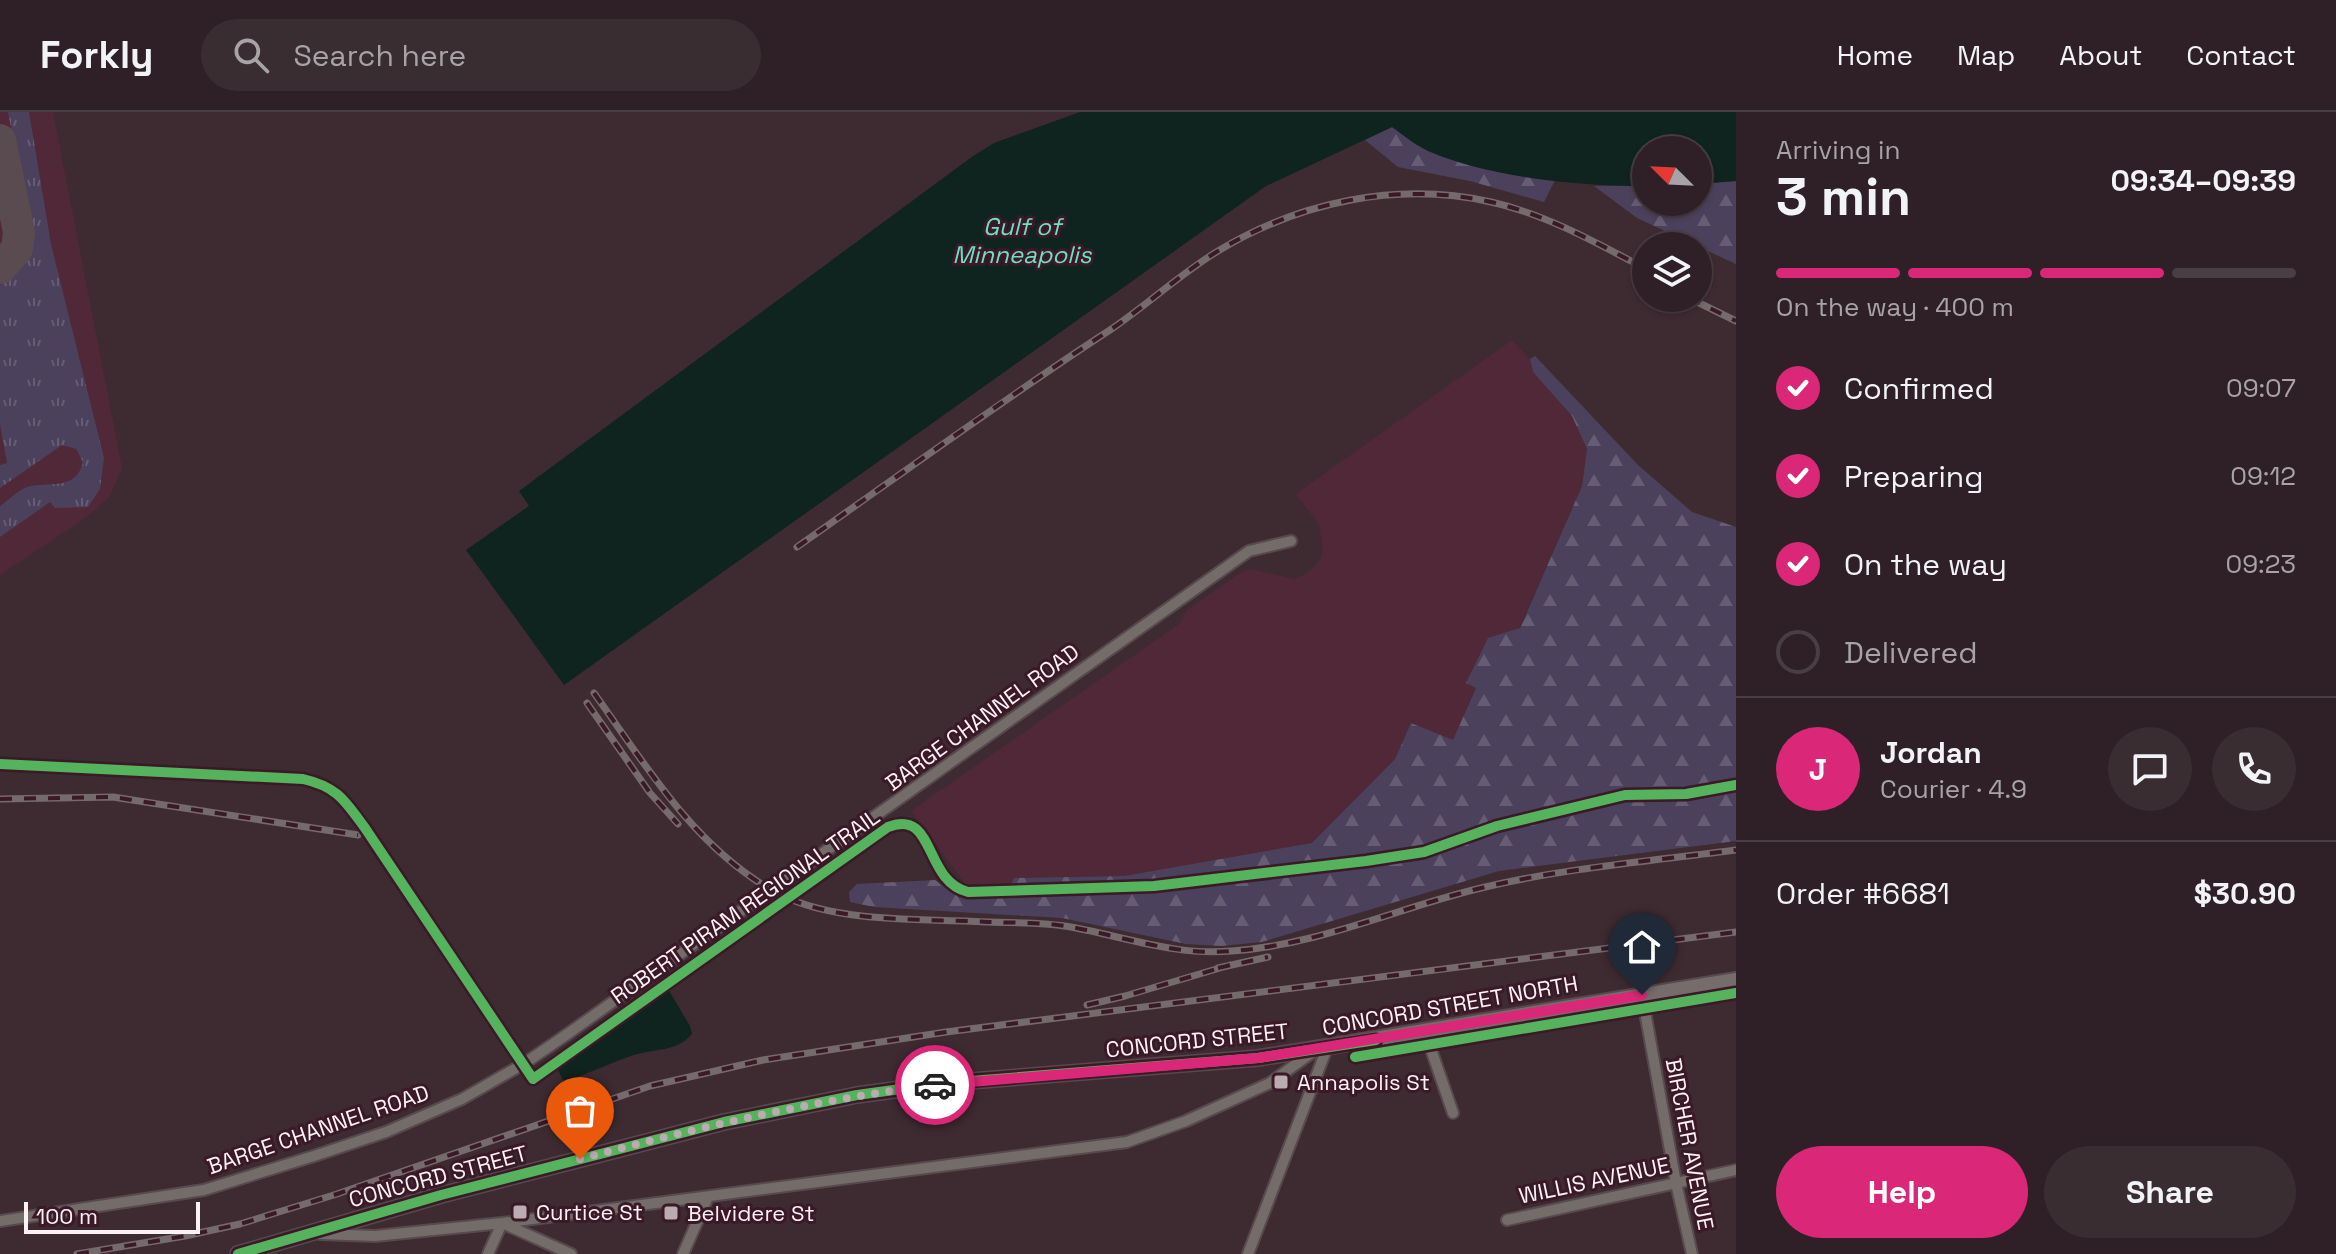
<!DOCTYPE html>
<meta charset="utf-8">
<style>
:root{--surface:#2e2026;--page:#3a2d32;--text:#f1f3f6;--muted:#a7a3a7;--line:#493e43;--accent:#db2777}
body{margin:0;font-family:"Space Grotesk",sans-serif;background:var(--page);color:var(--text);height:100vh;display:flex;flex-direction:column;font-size:30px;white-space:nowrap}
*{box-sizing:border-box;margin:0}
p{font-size:26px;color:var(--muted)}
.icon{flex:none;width:44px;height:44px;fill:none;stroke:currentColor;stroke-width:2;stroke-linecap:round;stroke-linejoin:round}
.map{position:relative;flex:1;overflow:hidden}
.panel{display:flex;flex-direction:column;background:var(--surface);width:600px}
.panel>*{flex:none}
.needle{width:52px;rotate:294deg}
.tools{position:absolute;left:1632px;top:24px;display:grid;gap:16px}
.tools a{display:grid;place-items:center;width:80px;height:80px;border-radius:50%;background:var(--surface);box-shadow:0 2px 6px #0004,0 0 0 2px var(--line);font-size:40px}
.scale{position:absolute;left:24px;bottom:20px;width:176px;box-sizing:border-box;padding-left:8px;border:4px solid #fcf2f5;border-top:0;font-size:22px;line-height:28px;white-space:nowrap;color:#fcf2f5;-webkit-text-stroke:6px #3b1927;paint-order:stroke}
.pin{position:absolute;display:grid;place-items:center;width:68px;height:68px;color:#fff;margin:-82px -34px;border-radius:50% 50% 50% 0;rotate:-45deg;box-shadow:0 0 8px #0007}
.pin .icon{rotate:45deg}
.courier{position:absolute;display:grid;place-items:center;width:80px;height:80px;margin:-40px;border:6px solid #db2777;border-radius:50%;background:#fff;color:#222;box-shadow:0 2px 10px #0007}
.summary em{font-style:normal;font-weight:700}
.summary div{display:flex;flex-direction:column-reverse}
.summary{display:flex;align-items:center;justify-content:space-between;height:136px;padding:0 40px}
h1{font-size:52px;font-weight:700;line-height:60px}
.bar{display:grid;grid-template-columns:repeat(4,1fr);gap:12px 8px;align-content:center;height:96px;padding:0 40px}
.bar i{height:10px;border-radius:6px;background:var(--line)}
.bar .selected{background:var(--accent)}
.bar p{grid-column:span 4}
.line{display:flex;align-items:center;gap:20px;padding:0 40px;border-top:2px solid var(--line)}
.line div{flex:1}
.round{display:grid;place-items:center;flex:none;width:84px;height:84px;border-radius:42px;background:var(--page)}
ol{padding:0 40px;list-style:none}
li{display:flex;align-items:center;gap:24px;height:88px}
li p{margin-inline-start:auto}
li .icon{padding:8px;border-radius:50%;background:var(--accent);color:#fff;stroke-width:4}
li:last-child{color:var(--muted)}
li i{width:44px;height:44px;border:4px solid var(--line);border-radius:50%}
.action{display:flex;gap:16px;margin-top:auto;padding:16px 40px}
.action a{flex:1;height:92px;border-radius:48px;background:var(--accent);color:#fff;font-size:32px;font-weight:700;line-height:92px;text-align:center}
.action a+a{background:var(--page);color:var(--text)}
header{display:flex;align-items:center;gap:48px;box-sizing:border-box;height:112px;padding:0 40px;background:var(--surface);border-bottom:2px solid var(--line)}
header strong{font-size:38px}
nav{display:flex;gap:44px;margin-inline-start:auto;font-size:28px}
.search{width:560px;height:72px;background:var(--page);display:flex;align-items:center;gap:20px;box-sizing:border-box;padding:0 28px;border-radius:44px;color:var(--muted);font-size:30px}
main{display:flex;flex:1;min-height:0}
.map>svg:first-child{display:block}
.built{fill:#502838}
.grass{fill:url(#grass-tufts)}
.forest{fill:url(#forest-firs)}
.water{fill:#0f231f}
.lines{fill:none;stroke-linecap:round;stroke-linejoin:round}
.taxiway{stroke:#5a4b50;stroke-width:32}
.minor-casing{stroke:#57494e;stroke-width:14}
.secondary-casing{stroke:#57494e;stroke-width:18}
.minor{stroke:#736c69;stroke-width:10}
.secondary{stroke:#776c6c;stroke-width:14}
.rail-casing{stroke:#756b6d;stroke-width:7}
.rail{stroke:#3b1927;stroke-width:4;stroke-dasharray:12;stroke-linecap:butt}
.cycleway-casing{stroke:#3b1927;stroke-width:15}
.cycleway{stroke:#56b35d;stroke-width:10}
.done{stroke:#baacb1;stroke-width:8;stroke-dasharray:0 14.4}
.route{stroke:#db2777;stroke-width:10}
.poi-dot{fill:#baacb1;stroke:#3b1927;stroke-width:3}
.labels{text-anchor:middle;stroke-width:6;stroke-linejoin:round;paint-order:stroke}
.street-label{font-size:22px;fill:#fcf2f5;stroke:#3b1927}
.poi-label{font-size:22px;fill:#fcf2f5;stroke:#3b1927;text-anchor:start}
.water-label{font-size:24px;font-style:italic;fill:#6edfc4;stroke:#3b1927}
</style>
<header>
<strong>Forkly</strong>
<div class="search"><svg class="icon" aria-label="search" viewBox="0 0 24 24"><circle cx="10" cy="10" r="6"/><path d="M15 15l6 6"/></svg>Search here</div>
<nav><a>Home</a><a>Map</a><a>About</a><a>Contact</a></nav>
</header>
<main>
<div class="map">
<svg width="1736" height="1142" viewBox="0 0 1736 1142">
<defs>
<pattern id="grass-tufts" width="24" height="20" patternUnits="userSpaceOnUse" patternTransform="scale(2)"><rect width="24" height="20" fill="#4b415c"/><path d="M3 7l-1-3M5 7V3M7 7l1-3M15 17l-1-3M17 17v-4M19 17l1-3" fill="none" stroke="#665d74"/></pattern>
<pattern id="forest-firs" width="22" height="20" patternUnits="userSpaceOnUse" patternTransform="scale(2)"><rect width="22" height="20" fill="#4b415c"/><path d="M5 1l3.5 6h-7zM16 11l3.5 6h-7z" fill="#665d74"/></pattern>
</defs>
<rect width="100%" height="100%" fill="#3e2b32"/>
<path class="built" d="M 0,0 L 53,0 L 122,356 L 110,384 L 88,404 L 0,463 Z
M 1512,228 L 1530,247 L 1533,260 L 1572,304 L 1587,337 L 1582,374 L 1519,516 L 1467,570 L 1476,575 L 1453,629 L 1411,611 L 1395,647 L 1312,731 L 1124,764 L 1014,766 L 1011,775 L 966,773 L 911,699 L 1179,512 L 1187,498 L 1240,461 L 1250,457 L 1295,467 L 1309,460 L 1320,448 L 1323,436 L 1319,413 L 1296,382 Z"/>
<path class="grass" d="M 8,0 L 29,0 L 51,132 L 104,346 L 100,377 L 88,395 L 55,396 L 50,390 L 0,425 L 0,394 C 8,389 18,378 27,375 C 47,369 76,380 83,350 L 76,337 L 62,333 L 0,376 L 0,353 L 7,351 L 0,312 L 0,173 C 11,166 21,158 26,145 C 36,117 14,33 8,0 Z"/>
<path class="forest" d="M 1392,15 L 1426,38 L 1485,57 L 1555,68 L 1544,90 L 1470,69 L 1398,55 L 1365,28 Z
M 1736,69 L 1736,152 L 1637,106 L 1594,74 L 1646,74 L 1646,90 L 1698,90 L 1698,72 Z
M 1535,244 L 1638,353 L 1692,400 L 1736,415 L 1736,729 L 1499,759 L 1262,830 L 1221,834 L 1186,832 L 1062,806 L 874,795 L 850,790 L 849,780 L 857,772 L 935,768 L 954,782 L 1007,784 L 1014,766 L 1124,764 L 1312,731 L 1395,647 L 1411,611 L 1453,628 L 1476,576 L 1466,571 L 1488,526 L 1520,516 L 1582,374 L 1587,337 L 1572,304 L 1533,260 L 1530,247 Z"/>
<path class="water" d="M 1080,0 L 1736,0 L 1736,69 L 1698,72 L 1698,38 L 1646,38 L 1646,74 C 1579,74 1490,66 1428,39 C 1415,33 1403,23 1392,15 L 1266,74 L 564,573 L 466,438 L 529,394 L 519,379 L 973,44 L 994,31 Z
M 668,877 L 690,914 L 692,922 C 676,941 653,936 631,944 C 611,951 591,960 570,968 L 563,968 L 558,958 Z"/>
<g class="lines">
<path class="taxiway" d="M 0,28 L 19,120 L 17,137 L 0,156"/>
<g class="minor-casing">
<path id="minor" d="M 1642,883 L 1676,1071 L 1692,1142
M 1425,920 L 1453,1001
M 1507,1108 L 1736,1058
M 0,1109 L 204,1078 L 314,1044 L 386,1020 L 462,987 L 525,951 L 566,923 L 1249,439 L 1291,429
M 320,1122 L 375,1124 L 502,1111 L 1127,1030 L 1186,1009 L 1270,971 L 1314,939
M 488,1142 L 502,1111 L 571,1142
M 683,1142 L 708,1085
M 1248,1142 L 1327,936"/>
</g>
<g class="secondary-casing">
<path id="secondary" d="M 238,1142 L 441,1083 L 608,1040 L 724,1010 L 857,983 L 945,971 L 1258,946 L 1736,868"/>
</g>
<use href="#minor" class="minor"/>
<use href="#secondary" class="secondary"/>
<g class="rail-casing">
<path id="rail" d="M 1689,186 L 1736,209
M 797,435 C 901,362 1004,287 1110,218 C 1147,193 1180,162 1218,139 C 1299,90 1397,69 1491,90 C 1545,102 1597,131 1646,157
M 594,581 C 645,652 691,730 768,776 C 828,813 921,806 989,810 C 1016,811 1045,810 1071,815 C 1125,825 1176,844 1232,839 C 1319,833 1397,796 1481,776 C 1564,756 1651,749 1736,738
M 587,591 L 650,681 L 678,712
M 0,687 L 113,685 L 358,723
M 1218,856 L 1268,845
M 1087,893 L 1125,884 L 1230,853
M 77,1142 L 185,1124 L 240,1112 L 337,1082 L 650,974 L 763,948 L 946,920 L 1736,820"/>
</g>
<use href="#rail" class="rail"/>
<g class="cycleway-casing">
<path id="cycleway" d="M 0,652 L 303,667 C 338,675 345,689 365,716 L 533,967 L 888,715 C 936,696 923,769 968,780 L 1154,774 L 1366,749 L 1424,740 L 1497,714 L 1625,683 L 1686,682 L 1736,673
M 1355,945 L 1736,881
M 238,1142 L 441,1083 L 608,1040 L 724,1010 L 857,983 L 945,971 L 1258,946 L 1376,928"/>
</g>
<use href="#cycleway" class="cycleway"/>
</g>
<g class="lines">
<path class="done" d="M 580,1047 C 697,1016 814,988 935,973"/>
<path class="route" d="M 935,973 L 1258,946 L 1642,883"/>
</g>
<g class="poi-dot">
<rect x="1273" y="962" width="16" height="16" rx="4"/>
<rect x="512" y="1092" width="16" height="16" rx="4"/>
<rect x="663" y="1093" width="16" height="16" rx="4"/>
</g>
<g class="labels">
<g class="street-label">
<text transform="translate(982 605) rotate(-36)" y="8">BARGE CHANNEL ROAD</text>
<text transform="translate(745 794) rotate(-35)" y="8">ROBERT PIRAM REGIONAL TRAIL</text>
<text transform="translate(1450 893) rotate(-10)" y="8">CONCORD STREET NORTH</text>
<text transform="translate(1197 928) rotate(-6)" y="8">CONCORD STREET</text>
<text transform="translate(318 1017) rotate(-19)" y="8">BARGE CHANNEL ROAD</text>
<text transform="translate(1690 1032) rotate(79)" y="8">BIRCHER AVENUE</text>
<text transform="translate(438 1064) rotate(-15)" y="8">CONCORD STREET</text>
<text transform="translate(1594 1068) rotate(-12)" y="8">WILLIS AVENUE</text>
</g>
<g class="poi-label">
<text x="1297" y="978">Annapolis St</text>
<text x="536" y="1108">Curtice St</text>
<text x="687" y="1109">Belvidere St</text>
</g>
<g class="water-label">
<text x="1022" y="123">Gulf of<tspan x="1022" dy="28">Minneapolis</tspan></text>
</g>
</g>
</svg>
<div class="tools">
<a><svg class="needle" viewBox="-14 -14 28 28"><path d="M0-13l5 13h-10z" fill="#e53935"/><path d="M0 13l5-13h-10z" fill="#a7a3a7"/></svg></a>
<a><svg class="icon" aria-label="layers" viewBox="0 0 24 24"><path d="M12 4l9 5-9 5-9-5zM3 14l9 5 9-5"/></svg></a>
</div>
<div class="scale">100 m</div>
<div class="pin" style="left:580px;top:1047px;background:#ea580c"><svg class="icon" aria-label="bag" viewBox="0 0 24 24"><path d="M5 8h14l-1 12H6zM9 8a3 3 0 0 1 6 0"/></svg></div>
<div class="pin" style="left:1642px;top:883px;background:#1f2937"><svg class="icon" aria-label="home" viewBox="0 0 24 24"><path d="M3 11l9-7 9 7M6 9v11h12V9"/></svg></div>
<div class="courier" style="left:935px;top:973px"><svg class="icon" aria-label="car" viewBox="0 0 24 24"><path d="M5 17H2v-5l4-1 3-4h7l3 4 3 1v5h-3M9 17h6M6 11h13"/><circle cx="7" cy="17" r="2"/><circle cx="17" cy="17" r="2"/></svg></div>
</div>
<section class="panel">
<div class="summary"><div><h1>3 min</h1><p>Arriving in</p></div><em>09:34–09:39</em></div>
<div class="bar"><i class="selected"></i><i class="selected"></i><i class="selected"></i><i></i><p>On the way · 400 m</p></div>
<ol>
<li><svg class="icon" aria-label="check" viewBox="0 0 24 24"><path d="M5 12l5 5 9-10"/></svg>Confirmed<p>09:07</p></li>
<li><svg class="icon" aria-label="check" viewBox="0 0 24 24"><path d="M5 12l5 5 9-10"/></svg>Preparing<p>09:12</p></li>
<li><svg class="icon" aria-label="check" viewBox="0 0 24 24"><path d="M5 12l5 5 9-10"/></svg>On the way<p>09:23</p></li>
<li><i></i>Delivered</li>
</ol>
<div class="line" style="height:144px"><b class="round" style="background:var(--accent);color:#fff">J</b><div><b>Jordan</b><p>Courier · 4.9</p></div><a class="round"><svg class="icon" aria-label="chat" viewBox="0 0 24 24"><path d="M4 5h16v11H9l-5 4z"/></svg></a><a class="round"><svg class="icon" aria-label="phone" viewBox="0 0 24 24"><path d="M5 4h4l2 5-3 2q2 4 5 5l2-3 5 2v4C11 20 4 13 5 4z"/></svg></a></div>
<div class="line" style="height:104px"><div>Order #6681</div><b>$30.90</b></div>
<div class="action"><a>Help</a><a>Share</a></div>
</section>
</main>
